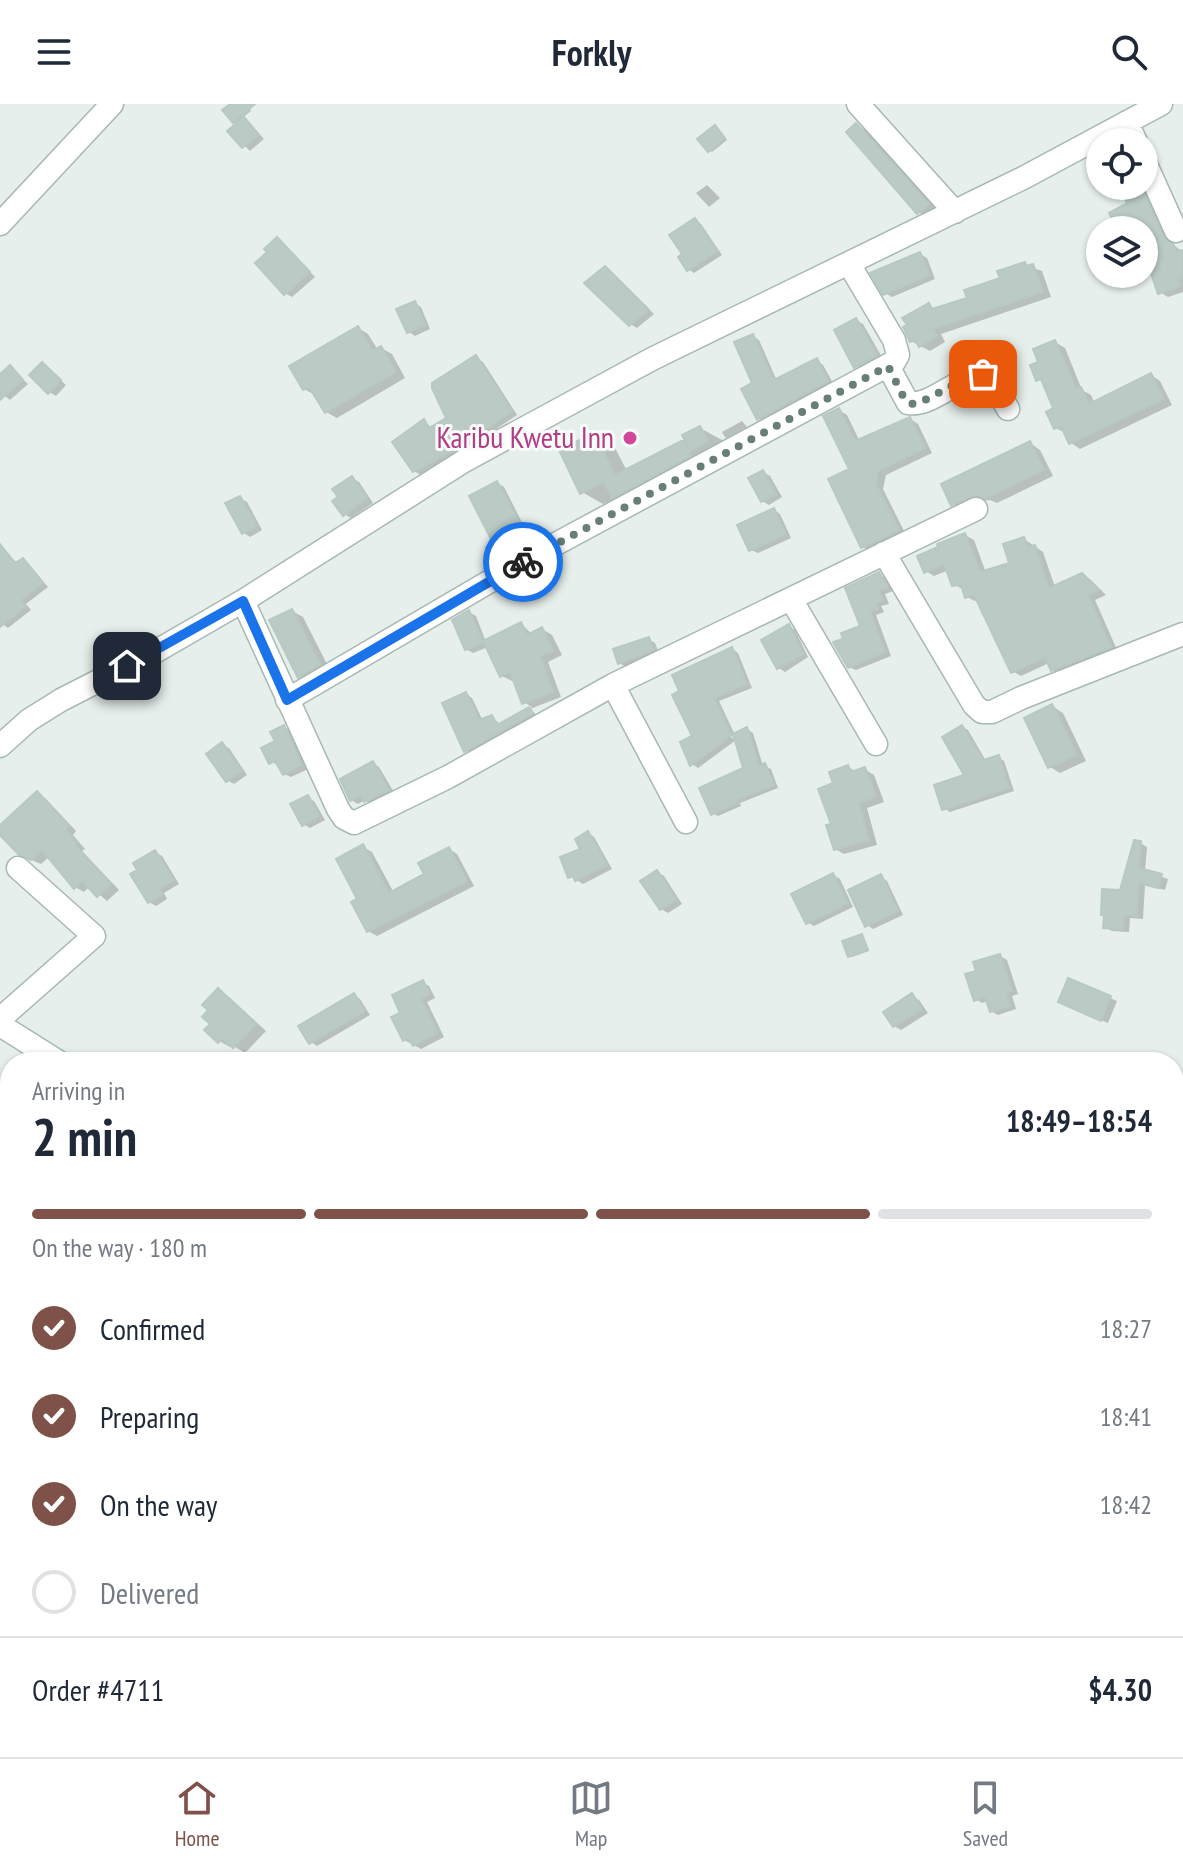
<!DOCTYPE html>
<meta charset="utf-8">
<style>
:root{--surface:#fff;--page:#f6f6f7;--text:#1f2937;--muted:#747a83;--line:#e0e1e3;--accent:#7f5249}
body{margin:0;font-family:"PT Sans Narrow",sans-serif;background:var(--page);color:var(--text);height:100vh;display:flex;flex-direction:column;font-size:30px;white-space:nowrap}
*{box-sizing:border-box;margin:0}
p{font-size:26px;color:var(--muted)}
.icon{flex:none;width:44px;height:44px;fill:none;stroke:currentColor;stroke-width:2;stroke-linecap:round;stroke-linejoin:round}
.map{position:relative;flex:1;overflow:hidden}
.drawer{position:absolute;left:0px;top:948px;width:1184px;height:706px;display:flex;flex-direction:column;background:var(--surface);border-radius:32px 32px 0 0;box-shadow:0 2px 6px #0004}
.drawer>*{flex:none}
.buttons{position:absolute;left:1086px;top:24px;display:grid;gap:16px}
.buttons a{display:grid;place-items:center;width:72px;height:72px;border-radius:50%;background:var(--surface);box-shadow:0 2px 6px #0004;font-size:40px}
.pin{position:absolute;display:grid;place-items:center;width:68px;height:68px;color:#fff;margin:-34px;border-radius:16px;box-shadow:0 4px 12px #0006}
.courier{position:absolute;display:grid;place-items:center;width:80px;height:80px;margin:-40px;border:6px solid #1a73e8;border-radius:50%;background:#fff;color:#222;box-shadow:0 2px 10px #0007}
.summary em{font-style:normal;font-weight:700}
.summary div{display:flex;flex-direction:column-reverse}
.summary{display:flex;align-items:center;justify-content:space-between;height:136px;padding:0 32px}
h1{font-size:52px;font-weight:700;line-height:60px}
.bar{display:grid;grid-template-columns:repeat(4,1fr);gap:12px 8px;align-content:center;height:96px;padding:0 32px}
.bar i{height:10px;border-radius:6px;background:var(--line)}
.bar .selected{background:var(--accent)}
.bar p{grid-column:span 4}
.line{display:flex;align-items:center;gap:20px;padding:0 32px;border-top:2px solid var(--line)}
.line div{flex:1}
ol{padding:0 32px;list-style:none}
li{display:flex;align-items:center;gap:24px;height:88px}
li p{margin-inline-start:auto}
li .icon{padding:8px;border-radius:50%;background:var(--accent);color:#fff;stroke-width:4}
li:last-child{color:var(--muted)}
li i{width:44px;height:44px;border:4px solid var(--line);border-radius:50%}
header{display:flex;justify-content:space-between;align-items:center;height:104px;padding:0 32px;background:var(--surface);font-size:36px;font-weight:700}
.tabs{display:flex;justify-content:space-around;align-items:center;height:112px;border-top:2px solid var(--line);background:var(--surface);font-size:22px;color:var(--muted)}
.tabs a{display:grid;justify-items:center;gap:4px}
.tabs .selected{color:var(--accent)}
.map>svg:first-child{display:block}
.shadow{fill:#0003}
.building{fill:#bbcac4;stroke:#b8c9c2;stroke-width:2}
.lines{fill:none;stroke-linecap:round;stroke-linejoin:round}
.minor-casing{stroke:#a8b8b2;stroke-width:25}
.minor{stroke:#fff;stroke-width:22}
.done{stroke:#687f78;stroke-width:8;stroke-dasharray:0 14.4}
.route{stroke:#1a73e8;stroke-width:10}
.hotel-dot{fill:#d1479c;stroke:#f7fbf9;stroke-width:3}
.labels{text-anchor:middle;stroke-width:6;stroke-linejoin:round;paint-order:stroke}
.hotel-label{font-size:30px;fill:#b23c85;stroke:#f7fbf9;text-anchor:end}
</style>
<header><svg class="icon" aria-label="menu" viewBox="0 0 24 24"><path d="M4 6h16M4 12h16M4 18h16"/></svg>Forkly<svg class="icon" aria-label="search" viewBox="0 0 24 24"><circle cx="10" cy="10" r="6"/><path d="M15 15l6 6"/></svg></header>
<div class="map">
<svg width="1183" height="1653" viewBox="0 0 1183 1653">
<rect width="100%" height="100%" fill="#e6efeb"/>
<path class="shadow" d="M 233,0 L 245,0 L 251,7 L 242,14 L 250,19 L 264,35 L 250,47 L 230,27 L 238,20 L 234,18 Z
M 856,21 L 867,27 L 938,106 L 929,114 L 918,108 Z
M 718,25 L 727,36 L 712,48 L 709,46 Z
M 1144,78 L 1172,140 L 1183,148 L 1183,188 L 1168,193 L 1160,188 L 1144,126 L 1120,126 L 1129,100 L 1121,82 L 1144,82 Z
M 707,81 L 720,94 L 709,103 L 696,89 Z
M 695,116 L 701,120 L 722,151 L 694,169 L 688,165 Z
M 278,135 L 315,173 L 292,193 L 285,189 L 270,148 Z
M 920,150 L 927,154 L 935,175 L 892,193 L 885,189 Z
M 1024,161 L 1042,167 L 1051,193 L 941,230 L 945,238 L 930,247 L 911,237 L 929,201 L 937,206 L 969,195 Z
M 612,169 L 654,210 L 637,224 L 630,220 Z
M 414,199 L 421,203 L 430,225 L 415,232 L 409,228 Z
M 856,216 L 863,220 L 883,255 L 862,266 L 856,262 Z
M 358,224 L 368,230 L 378,246 L 381,244 L 392,250 L 405,274 L 337,314 L 326,308 L 315,291 L 304,285 Z
M 752,232 L 759,236 L 777,277 L 817,257 L 823,261 L 834,281 L 765,318 L 758,314 Z
M 1055,238 L 1065,244 L 1082,286 L 1091,291 L 1095,300 L 1151,271 L 1160,277 L 1172,301 L 1080,345 L 1071,339 L 1067,330 L 1056,324 L 1055,305 L 1045,279 L 1038,275 L 1040,259 Z
M 476,254 L 483,258 L 517,311 L 438,364 L 434,362 L 421,371 L 414,367 L 424,317 L 432,324 L 449,315 Z
M 43,260 L 66,281 L 56,292 L 49,288 Z
M 10,264 L 28,280 L 10,296 L 0,288 L 0,273 Z
M 839,306 L 847,311 L 860,338 L 910,315 L 918,320 L 932,349 L 886,371 L 883,385 L 906,431 L 871,448 L 863,443 L 852,366 Z
M 742,317 L 747,323 L 727,334 L 725,333 L 722,328 Z
M 700,324 L 722,336 L 728,349 L 635,405 L 617,394 L 603,400 L 582,388 L 594,331 L 615,344 L 627,367 L 683,339 L 690,343 Z
M 1030,339 L 1040,346 L 1053,372 L 997,399 L 990,396 L 982,397 L 963,406 L 953,400 Z
M 763,368 L 770,372 L 782,393 L 769,401 L 762,397 Z
M 352,374 L 359,378 L 373,399 L 351,414 L 344,410 Z
M 497,379 L 504,383 L 528,430 L 502,443 L 496,440 Z
M 240,394 L 247,398 L 262,426 L 250,433 L 244,429 Z
M 774,406 L 780,410 L 791,434 L 758,449 L 751,446 Z
M 965,431 L 974,436 L 986,469 L 1012,460 L 1024,435 L 1043,448 L 1055,483 L 1082,471 L 1091,476 L 1106,491 L 1095,496 L 1118,548 L 1061,570 L 1053,566 L 1049,559 L 1021,572 L 1012,567 L 979,496 L 975,497 L 967,493 L 962,485 L 954,480 L 949,466 L 934,472 L 926,467 Z
M 0,442 L 18,460 L 23,456 L 29,460 L 48,483 L 26,500 L 31,506 L 8,524 L 0,518 Z
M 879,470 L 885,474 L 893,487 L 885,490 L 889,500 L 881,502 L 884,508 L 876,511 L 891,552 L 856,566 L 849,563 Z
M 292,507 L 303,513 L 330,566 L 310,578 L 299,572 Z
M 469,508 L 476,512 L 486,538 L 521,520 L 532,530 L 542,525 L 552,531 L 562,551 L 548,558 L 561,593 L 530,605 L 539,613 L 472,650 L 466,646 L 466,590 L 472,594 L 483,617 L 492,613 L 501,621 L 532,603 L 524,598 L 515,576 L 512,577 L 502,572 L 488,543 L 473,549 L 466,545 Z
M 789,522 L 795,526 L 808,553 L 785,568 L 779,564 L 764,537 Z
M 648,535 L 655,539 L 659,549 L 626,563 L 619,559 Z
M 732,545 L 738,549 L 752,584 L 719,597 L 735,631 L 724,625 L 722,628 L 736,636 L 698,664 L 692,660 L 695,632 Z
M 1052,602 L 1063,609 L 1086,657 L 1060,669 L 1050,663 Z
M 284,623 L 291,627 L 308,665 L 291,673 L 284,670 L 280,661 L 271,658 Z
M 962,623 L 968,626 L 986,657 L 998,653 L 1004,657 L 1014,687 L 950,708 L 944,704 L 967,672 Z
M 747,625 L 753,629 L 763,662 L 771,665 L 778,684 L 740,699 L 741,702 L 718,712 L 712,709 L 746,665 Z
M 222,641 L 229,644 L 247,671 L 234,680 L 227,676 Z
M 373,659 L 379,663 L 395,690 L 373,701 L 365,696 L 358,700 L 351,696 Z
M 848,663 L 857,668 L 864,665 L 874,671 L 884,698 L 867,704 L 877,741 L 844,750 L 835,745 L 834,721 Z
M 38,689 L 46,695 L 76,727 L 73,731 L 85,745 L 82,747 L 119,786 L 107,797 L 90,782 L 84,788 L 75,783 L 50,752 L 41,760 L 29,755 L 0,728 L 0,723 Z
M 308,694 L 314,697 L 325,716 L 310,724 L 303,720 Z
M 588,729 L 594,733 L 612,765 L 583,780 L 570,772 L 583,746 Z
M 1140,739 L 1147,743 L 1145,767 L 1168,775 L 1165,786 L 1145,781 L 1143,815 L 1130,814 L 1129,828 L 1112,827 L 1105,823 Z
M 363,743 L 372,748 L 394,789 L 426,771 L 449,745 L 457,750 L 474,782 L 377,832 L 368,827 L 359,796 Z
M 155,748 L 162,752 L 179,780 L 164,789 L 167,795 L 156,802 L 149,798 Z
M 657,768 L 664,772 L 682,800 L 668,809 L 661,805 Z
M 833,771 L 840,775 L 853,803 L 814,822 L 807,818 Z
M 881,773 L 887,777 L 903,811 L 873,825 L 867,821 Z
M 862,832 L 869,847 L 852,853 L 849,852 Z
M 1000,852 L 1007,856 L 1018,890 L 1012,892 L 1016,905 L 998,911 L 991,907 L 988,897 L 982,899 L 976,895 L 978,868 Z
M 1070,876 L 1117,897 L 1108,919 L 1067,901 Z
M 422,878 L 429,882 L 435,894 L 427,898 L 444,933 L 421,945 L 404,936 L 403,910 Z
M 218,887 L 229,893 L 266,927 L 245,949 L 232,941 L 230,943 L 219,937 L 213,919 Z
M 354,891 L 360,895 L 370,911 L 317,942 L 311,938 Z
M 912,892 L 919,896 L 928,909 L 901,926 L 894,922 Z
M 2,1094 L 10,1099 L 10,1138 L 0,1124 Z
M 1183,1199 L 1183,1233 L 1174,1228 L 1174,1212 Z
M 2,1237 L 10,1244 L 10,1261 L 1,1268 L 3,1270 L 0,1272 L 0,1239 Z
M 1174,1455 L 1183,1462 L 1182,1508 L 1174,1503 Z"/>
<path class="building" d="M 230,0 L 255,0 L 233,19 L 222,6 Z
M 244,13 L 259,31 L 242,44 L 227,27 Z
M 856,19 L 929,100 L 917,110 L 846,28 Z
M 715,21 L 725,34 L 708,48 L 697,35 Z
M 1119,82 L 1140,82 L 1164,133 L 1174,141 L 1176,148 L 1183,146 L 1183,174 L 1178,176 L 1180,182 L 1158,190 L 1144,149 L 1144,126 L 1118,126 L 1109,109 L 1127,99 Z
M 695,114 L 717,147 L 687,167 L 678,153 L 682,150 L 669,131 Z
M 277,133 L 310,168 L 284,191 L 255,159 L 267,148 L 264,145 Z
M 920,148 L 930,171 L 883,191 L 870,169 Z
M 1025,158 L 1026,162 L 1033,160 L 1043,188 L 933,225 L 937,232 L 919,243 L 915,236 L 910,238 L 903,223 L 907,221 L 902,214 L 929,199 L 932,205 L 967,194 L 964,186 L 1000,174 L 997,167 Z
M 605,162 L 649,206 L 629,222 L 584,179 Z
M 415,197 L 425,221 L 407,229 L 396,205 Z
M 856,214 L 877,251 L 854,264 L 834,226 Z
M 358,222 L 372,247 L 381,242 L 396,268 L 325,309 L 309,283 L 303,286 L 289,262 Z
M 753,230 L 772,273 L 776,275 L 817,254 L 828,277 L 757,316 L 741,285 L 752,279 L 734,238 Z
M 1055,236 L 1076,285 L 1081,283 L 1089,300 L 1151,269 L 1164,295 L 1069,340 L 1061,322 L 1054,325 L 1046,308 L 1053,304 L 1041,275 L 1036,277 L 1030,261 L 1038,258 L 1033,245 Z
M 476,251 L 512,307 L 468,339 L 413,368 L 392,338 L 424,315 L 429,324 L 446,314 L 432,284 L 432,279 Z
M 42,258 L 61,276 L 48,290 L 29,271 Z
M 10,261 L 23,276 L 0,296 L 0,270 Z
M 839,304 L 855,337 L 910,313 L 925,344 L 878,367 L 876,380 L 899,426 L 861,444 L 828,375 L 849,365 L 823,312 Z
M 700,322 L 708,337 L 690,347 L 682,331 Z
M 594,329 L 615,371 L 683,336 L 691,352 L 612,394 L 604,378 L 580,390 L 559,346 Z
M 1030,337 L 1044,366 L 985,395 L 978,391 L 971,392 L 951,402 L 941,380 Z
M 763,366 L 776,390 L 761,398 L 748,374 Z
M 352,372 L 367,394 L 343,412 L 332,397 L 338,393 L 332,385 Z
M 497,377 L 523,426 L 494,441 L 469,392 Z
M 240,392 L 257,422 L 242,430 L 225,399 Z
M 774,404 L 786,430 L 749,447 L 737,421 Z
M 965,429 L 980,468 L 1009,459 L 1003,440 L 1024,433 L 1028,443 L 1035,441 L 1049,484 L 1082,469 L 1099,486 L 1088,491 L 1111,543 L 1051,567 L 1045,553 L 1011,569 L 974,491 L 965,494 L 961,481 L 952,482 L 944,460 L 924,469 L 917,452 L 938,443 L 937,440 Z
M 0,440 L 15,459 L 23,454 L 43,479 L 21,496 L 26,502 L 0,523 Z
M 879,468 L 888,483 L 879,486 L 883,496 L 876,499 L 878,505 L 870,508 L 885,548 L 848,564 L 833,538 L 843,535 L 841,529 L 860,522 L 845,484 Z
M 292,505 L 320,560 L 298,574 L 269,516 Z
M 469,506 L 483,539 L 465,546 L 452,516 Z
M 521,518 L 527,531 L 542,523 L 553,546 L 540,552 L 553,588 L 522,600 L 510,568 L 500,573 L 483,537 Z
M 789,520 L 803,550 L 777,565 L 761,536 Z
M 649,533 L 653,546 L 618,560 L 613,545 Z
M 732,543 L 747,580 L 714,594 L 732,631 L 690,662 L 680,638 L 692,632 L 672,591 L 679,587 L 672,571 Z
M 466,588 L 479,616 L 492,611 L 497,621 L 529,603 L 533,609 L 464,648 L 442,599 Z
M 1052,600 L 1077,651 L 1048,664 L 1024,614 Z
M 284,621 L 302,661 L 283,671 L 275,657 L 269,660 L 261,644 L 275,637 L 270,628 Z
M 962,621 L 983,656 L 999,651 L 1009,684 L 942,706 L 934,681 L 964,671 L 942,633 Z
M 747,623 L 759,662 L 765,659 L 774,681 L 736,696 L 737,699 L 711,711 L 699,684 L 743,664 L 733,630 Z
M 222,638 L 242,667 L 226,678 L 206,650 Z
M 373,657 L 389,686 L 364,698 L 361,691 L 350,697 L 340,675 Z
M 848,661 L 851,668 L 865,663 L 876,693 L 859,699 L 869,736 L 834,746 L 826,721 L 831,720 L 818,685 L 833,679 L 829,668 Z
M 37,687 L 69,722 L 65,725 L 77,739 L 75,741 L 111,780 L 97,793 L 82,777 L 74,785 L 42,746 L 31,756 L 18,750 L 0,731 L 0,721 Z
M 308,691 L 319,712 L 302,722 L 290,700 Z
M 588,727 L 607,761 L 575,777 L 573,772 L 568,774 L 560,753 L 580,745 L 575,735 Z
M 1134,736 L 1141,737 L 1139,764 L 1162,770 L 1158,784 L 1139,779 L 1137,812 L 1124,811 L 1123,825 L 1103,824 L 1104,811 L 1101,811 L 1102,785 L 1120,786 Z
M 363,740 L 389,789 L 424,770 L 418,759 L 449,743 L 467,777 L 367,828 L 351,798 L 357,795 L 336,755 Z
M 155,746 L 174,776 L 159,785 L 162,791 L 148,799 L 130,770 L 137,766 L 133,759 Z
M 657,766 L 677,796 L 660,806 L 640,777 Z
M 833,769 L 848,799 L 806,820 L 791,790 Z
M 881,770 L 898,807 L 865,823 L 848,786 Z
M 862,830 L 868,846 L 848,853 L 842,837 Z
M 1000,850 L 1012,887 L 1006,889 L 1011,902 L 990,908 L 985,893 L 974,897 L 965,870 L 976,867 L 973,858 Z
M 1068,874 L 1111,892 L 1101,917 L 1058,898 Z
M 423,876 L 430,890 L 421,895 L 438,929 L 413,942 L 409,934 L 403,937 L 391,913 L 400,909 L 392,891 Z
M 218,884 L 256,920 L 233,944 L 222,934 L 218,939 L 204,926 L 210,920 L 202,913 L 208,906 L 202,901 Z
M 354,889 L 365,907 L 309,940 L 298,922 Z
M 912,889 L 922,905 L 893,923 L 883,908 Z"/>
<g class="lines">
<g class="minor-casing">
<path id="minor" d="M 858,0 L 955,108
M 1127,18 L 1136,38
M 1144,56 L 1176,127
M 0,120 L 112,0
M 888,262 L 908,299 C 931,303 958,273 983,270 L 992,277 L 1008,305
M 884,449 L 974,601 L 982,608 L 992,608 L 1021,594 L 1183,530
M 791,495 L 876,640
M 243,497 L 338,705 L 344,714 L 354,719 L 448,673 L 613,581 L 976,405
M 613,581 L 686,718
M 287,596 L 528,455 L 894,258 L 898,251 L 894,236 L 849,160
M 0,642 L 29,616 L 61,596 L 153,549 L 243,497 L 464,357 L 652,255 L 1025,73 L 1161,0
M 0,915 L 94,832 L 18,764
M 0,921 L 59,958
M 0,1182 L 10,1169
M 1174,1287 L 1183,1279
M 0,1645 L 7,1653
M 112,1653 L 119,1644
M 927,1653 L 933,1644"/>
</g>
<use href="#minor" class="minor"/>
</g>
<g class="lines">
<path class="done" d="M 523,458 L 888,262 L 904,294 L 911,300 L 919,299 L 969,273 L 983,270"/>
<path class="route" d="M 127,562 L 243,497 L 287,596 L 523,458"/>
</g>
<circle class="hotel-dot" cx="630" cy="334" r="8"/>
<g class="labels">
<g class="hotel-label">
<text x="614" y="344">Karibu Kwetu Inn</text>
</g>
</g>
</svg>
<div class="buttons">
<a><svg class="icon" aria-label="locate" viewBox="0 0 24 24"><circle cx="12" cy="12" r="6"/><path d="M12 2v4M12 18v4M2 12h4M18 12h4"/></svg></a>
<a><svg class="icon" aria-label="layers" viewBox="0 0 24 24"><path d="M12 4l9 5-9 5-9-5zM3 14l9 5 9-5"/></svg></a>
</div>
<div class="pin" style="left:983px;top:270px;background:#ea580c"><svg class="icon" aria-label="bag" viewBox="0 0 24 24"><path d="M5 8h14l-1 12H6zM9 8a3 3 0 0 1 6 0"/></svg></div>
<div class="pin" style="left:127px;top:562px;background:#1f2937"><svg class="icon" aria-label="home" viewBox="0 0 24 24"><path d="M3 11l9-7 9 7M6 9v11h12V9"/></svg></div>
<div class="courier" style="left:523px;top:458px"><svg class="icon" aria-label="bike" viewBox="0 0 24 24"><circle cx="6" cy="16" r="4"/><circle cx="18" cy="16" r="4"/><path d="M6 16l4-8h5l3 8M10 8l3 8H6M13 5h3"/></svg></div>
<section class="drawer">
<div class="summary"><div><h1>2 min</h1><p>Arriving in</p></div><em>18:49–18:54</em></div>
<div class="bar"><i class="selected"></i><i class="selected"></i><i class="selected"></i><i></i><p>On the way · 180 m</p></div>
<ol>
<li><svg class="icon" aria-label="check" viewBox="0 0 24 24"><path d="M5 12l5 5 9-10"/></svg>Confirmed<p>18:27</p></li>
<li><svg class="icon" aria-label="check" viewBox="0 0 24 24"><path d="M5 12l5 5 9-10"/></svg>Preparing<p>18:41</p></li>
<li><svg class="icon" aria-label="check" viewBox="0 0 24 24"><path d="M5 12l5 5 9-10"/></svg>On the way<p>18:42</p></li>
<li><i></i>Delivered</li>
</ol>
<div class="line" style="height:104px"><div>Order #4711</div><b>$4.30</b></div>
</section>
</div>
<nav class="tabs">
<a class="selected"><svg class="icon" aria-label="home" viewBox="0 0 24 24"><path d="M3 11l9-7 9 7M6 9v11h12V9"/></svg>Home</a>
<a><svg class="icon" aria-label="map" viewBox="0 0 24 24"><path d="M3 6l6-2 6 2 6-2v14l-6 2-6-2-6 2zM9 4v14M15 6v14"/></svg>Map</a>
<a><svg class="icon" aria-label="saved" viewBox="0 0 24 24"><path d="M7 4h10v16l-5-4-5 4z"/></svg>Saved</a>
</nav>
